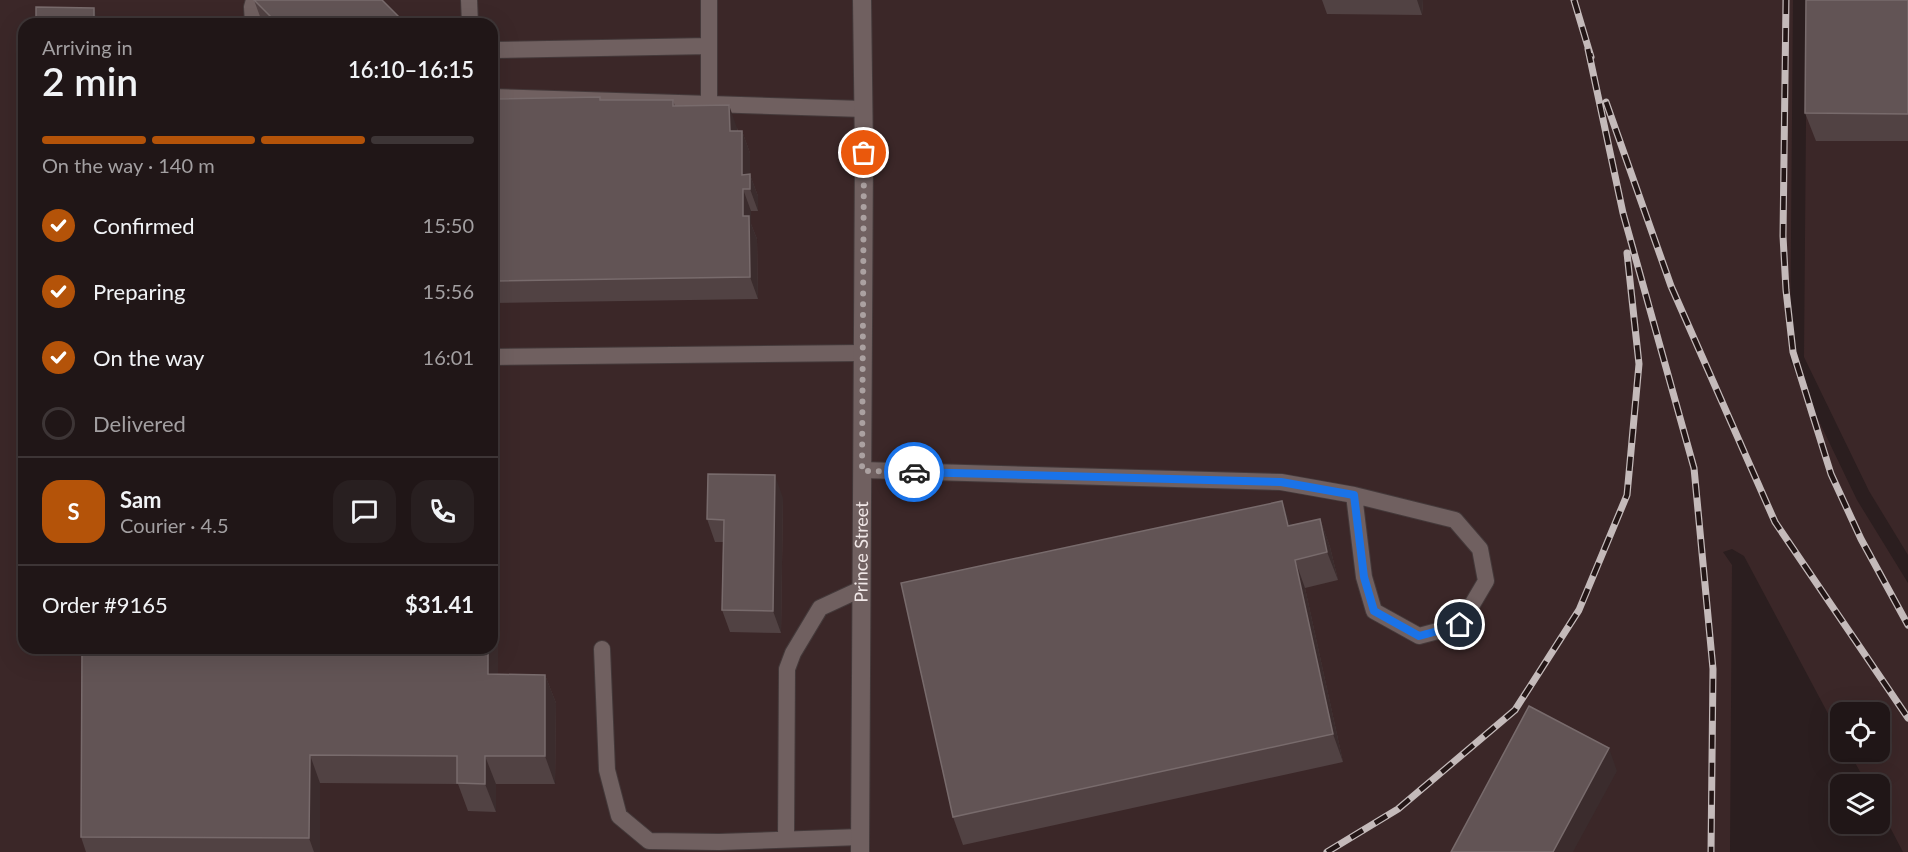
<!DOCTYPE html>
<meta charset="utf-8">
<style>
:root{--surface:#201617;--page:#281f20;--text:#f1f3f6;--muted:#a29fa1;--line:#3d3536;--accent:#b45309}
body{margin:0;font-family:Lato,sans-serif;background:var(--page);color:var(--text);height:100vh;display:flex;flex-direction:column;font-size:22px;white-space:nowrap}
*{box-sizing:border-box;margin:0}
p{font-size:20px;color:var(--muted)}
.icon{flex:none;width:33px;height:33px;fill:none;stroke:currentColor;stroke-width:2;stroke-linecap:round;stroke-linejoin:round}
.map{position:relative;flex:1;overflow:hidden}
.details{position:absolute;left:18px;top:18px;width:480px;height:636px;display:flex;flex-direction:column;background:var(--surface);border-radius:18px;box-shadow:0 6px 24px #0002,0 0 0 2px var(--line)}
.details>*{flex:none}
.controls{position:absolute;left:1830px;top:702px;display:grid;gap:12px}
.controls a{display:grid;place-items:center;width:60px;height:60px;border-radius:12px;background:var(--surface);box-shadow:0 6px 24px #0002,0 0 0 2px var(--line);font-size:30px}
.pin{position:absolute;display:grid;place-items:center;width:51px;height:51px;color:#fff;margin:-26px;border:3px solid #fff;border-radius:50%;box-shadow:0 2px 6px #0007}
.courier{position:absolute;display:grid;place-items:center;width:60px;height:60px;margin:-30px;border:4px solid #1a73e8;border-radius:50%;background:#fff;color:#222;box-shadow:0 2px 8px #0007}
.headline em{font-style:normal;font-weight:600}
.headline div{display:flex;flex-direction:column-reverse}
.headline{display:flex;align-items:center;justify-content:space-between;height:102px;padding:0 24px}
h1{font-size:39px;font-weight:600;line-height:45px}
.bar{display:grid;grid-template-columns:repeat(4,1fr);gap:9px 6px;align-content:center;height:72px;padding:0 24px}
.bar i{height:8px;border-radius:4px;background:var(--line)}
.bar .selected{background:var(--accent)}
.bar p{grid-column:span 4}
.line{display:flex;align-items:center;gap:15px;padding:0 24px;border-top:2px solid var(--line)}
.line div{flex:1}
.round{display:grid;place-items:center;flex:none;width:63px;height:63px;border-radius:18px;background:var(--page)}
ol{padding:0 24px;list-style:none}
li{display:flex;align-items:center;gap:18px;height:66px}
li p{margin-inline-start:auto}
li .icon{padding:6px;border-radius:50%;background:var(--accent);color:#fff;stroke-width:4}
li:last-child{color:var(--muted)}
li i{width:33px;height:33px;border:3px solid var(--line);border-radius:50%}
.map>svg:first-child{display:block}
.built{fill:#3b2728;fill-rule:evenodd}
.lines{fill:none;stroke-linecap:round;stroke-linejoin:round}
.lane-casing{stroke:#44393a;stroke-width:18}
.street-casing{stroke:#44393a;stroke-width:20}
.lane{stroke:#706060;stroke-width:16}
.street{stroke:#706060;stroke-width:18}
.rail-casing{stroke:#c4baba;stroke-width:7}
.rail{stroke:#221515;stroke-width:4.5;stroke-dasharray:14;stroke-linecap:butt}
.wall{fill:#514243}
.shaded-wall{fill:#3b2c2d}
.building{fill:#625455;stroke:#786b6c;stroke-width:1.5}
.done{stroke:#aba1a1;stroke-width:6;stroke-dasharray:0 10.8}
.route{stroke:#1a73e8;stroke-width:8}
.labels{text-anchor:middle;stroke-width:4.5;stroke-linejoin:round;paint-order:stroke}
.street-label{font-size:18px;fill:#f0e7e7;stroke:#221515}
</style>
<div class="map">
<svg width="1908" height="852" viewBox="0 0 1908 852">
<rect width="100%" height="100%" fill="#2b1e1f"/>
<path class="built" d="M 0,0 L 1793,0 L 1790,361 L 1857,500 L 1908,583 L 1908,852 L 1903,852 L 1880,808 L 1880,784 L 1867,784 L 1849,752 L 1880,752 L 1880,712 L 1840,712 L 1840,736 L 1744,556 L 1732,549 L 1723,552 L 1732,565 L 1730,852 L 0,852 ZM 24,24 L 492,24 L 492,648 L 24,648 Z
M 1807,0 L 1908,0 L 1908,555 L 1869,491 L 1804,357 Z"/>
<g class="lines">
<g class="lane-casing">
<path id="lane" d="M 469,0 L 470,24
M 253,24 L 252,7 L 254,0
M 492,50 L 709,46
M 492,97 L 863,109
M 709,103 L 709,0
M 492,357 L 862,353
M 862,470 L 1281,482 L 1354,495 L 1455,520 L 1480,549 L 1486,581 L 1460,625 L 1419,636 L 1374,611 L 1364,577 L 1354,495
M 602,649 L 607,770 L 619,816 L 649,841 L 719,842 L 860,837
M 786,840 L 787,669 L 793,653 L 820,608 L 861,589"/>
</g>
<g class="street-casing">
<g id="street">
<path id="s1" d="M 860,852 L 864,153 L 862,0"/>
</g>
</g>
<use href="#lane" class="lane"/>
<use href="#street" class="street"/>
<g class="rail-casing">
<path id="rail" d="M 1574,0 L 1591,57
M 1786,0 L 1783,236 L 1786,290 L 1793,352 L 1831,474 L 1861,539 L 1908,625
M 1588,49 L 1623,213 L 1694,468 L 1713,669 L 1711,852
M 1606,102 L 1671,286 L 1775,522 L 1908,718
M 1327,852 L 1398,809 L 1515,710 L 1579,610 L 1627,495 L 1639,364 L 1627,253"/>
</g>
<use href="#rail" class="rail"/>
</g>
<path class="wall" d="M 254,0 L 405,24 L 264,24 L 262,22 Z
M 1322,0 L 1423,0 L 1422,15 L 1327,14 Z
M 1908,0 L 1908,141 L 1816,141 L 1805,113 Z
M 492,99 L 601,100 L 673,100 L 675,106 L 737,128 L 738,131 L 742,131 L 750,153 L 750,175 L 758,196 L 758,211 L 751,211 L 751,224 L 757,239 L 758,299 L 492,303 Z
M 783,498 L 781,633 L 730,632 L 722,610 L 723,542 L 715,542 L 707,519 Z
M 1320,519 L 1330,547 L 1338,580 L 1305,588 L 1343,762 L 963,845 L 953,817 L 1291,525 Z
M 492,629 L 498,647 L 498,674 L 545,675 L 556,703 L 555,784 L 496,784 L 496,812 L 468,811 L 458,784 L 320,783 L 320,852 L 86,852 L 81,837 L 492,648 Z"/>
<path class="shaded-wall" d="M 1417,0 L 1423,0 L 1422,15 Z
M 94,8 L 99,24 L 94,24 Z
M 729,105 L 737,128 L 738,153 L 730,131 Z
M 742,131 L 750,153 L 750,175 L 758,196 L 758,211 L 750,189 L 742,175 Z
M 743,189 L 751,211 L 751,224 L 757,239 L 758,299 L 750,277 L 743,216 Z
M 775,475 L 783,498 L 781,633 L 773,611 Z
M 1282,501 L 1293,529 L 1288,526 Z
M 1320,519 L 1330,547 L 1338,580 L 1327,552 Z
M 1295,560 L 1305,588 L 1343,762 L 1333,734 Z
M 492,629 L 498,647 L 498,702 L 488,674 L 488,648 L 492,648 Z
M 545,675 L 556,703 L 555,784 L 545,756 Z
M 1609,748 L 1617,771 L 1573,852 L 1553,852 Z
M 310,755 L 320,783 L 320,852 L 314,852 L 309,838 Z
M 485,756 L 496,784 L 496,812 L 485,784 Z"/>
<path class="building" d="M 254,0 L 382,0 L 404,22 L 402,24 L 278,24 Z
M 1806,0 L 1908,0 L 1908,114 L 1805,113 Z
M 36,7 L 94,8 L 94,24 L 36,24 Z
M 600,97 L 600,100 L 673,100 L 673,106 L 729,105 L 730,131 L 742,131 L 742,175 L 750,174 L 750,189 L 743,189 L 743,216 L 749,216 L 750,277 L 492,281 L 492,99 Z
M 708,474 L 775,475 L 773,611 L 722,610 L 724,520 L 707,519 Z
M 1282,501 L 1288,526 L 1320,519 L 1327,552 L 1295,560 L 1333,734 L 953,817 L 901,583 Z
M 82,648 L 488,648 L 488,674 L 545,675 L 545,756 L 485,756 L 485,784 L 457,783 L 457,756 L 310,755 L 309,838 L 81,837 Z
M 1529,706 L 1609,748 L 1553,852 L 1451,852 Z"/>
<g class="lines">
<path class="done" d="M 864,153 L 862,471 L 914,472"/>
<path class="route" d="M 914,472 L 1281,482 L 1354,495 L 1364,577 L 1374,611 L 1419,636 L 1460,625"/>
</g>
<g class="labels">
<g class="street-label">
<text dy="6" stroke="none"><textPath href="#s1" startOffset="300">Prince Street</textPath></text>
</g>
</g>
</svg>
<div class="controls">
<a><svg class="icon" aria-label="locate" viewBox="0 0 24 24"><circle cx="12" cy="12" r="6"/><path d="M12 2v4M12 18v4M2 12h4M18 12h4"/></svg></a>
<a><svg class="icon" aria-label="layers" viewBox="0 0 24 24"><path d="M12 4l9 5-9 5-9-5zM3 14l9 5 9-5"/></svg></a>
</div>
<div class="pin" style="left:864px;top:153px;background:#ea580c"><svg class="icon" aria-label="bag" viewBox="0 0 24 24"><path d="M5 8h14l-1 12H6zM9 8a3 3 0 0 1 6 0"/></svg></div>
<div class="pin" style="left:1460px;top:625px;background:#1f2937"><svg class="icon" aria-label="home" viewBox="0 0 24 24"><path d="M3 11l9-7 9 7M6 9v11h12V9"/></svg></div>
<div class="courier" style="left:914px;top:472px"><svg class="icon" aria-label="car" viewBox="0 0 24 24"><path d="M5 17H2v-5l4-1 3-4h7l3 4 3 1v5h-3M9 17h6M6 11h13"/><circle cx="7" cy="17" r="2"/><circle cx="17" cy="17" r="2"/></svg></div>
<section class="details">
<div class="headline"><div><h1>2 min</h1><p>Arriving in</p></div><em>16:10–16:15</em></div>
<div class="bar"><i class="selected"></i><i class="selected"></i><i class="selected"></i><i></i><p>On the way · 140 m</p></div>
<ol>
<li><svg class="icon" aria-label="check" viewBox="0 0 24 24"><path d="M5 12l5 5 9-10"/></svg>Confirmed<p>15:50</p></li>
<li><svg class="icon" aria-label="check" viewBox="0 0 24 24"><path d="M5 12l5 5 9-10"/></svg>Preparing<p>15:56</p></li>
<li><svg class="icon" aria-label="check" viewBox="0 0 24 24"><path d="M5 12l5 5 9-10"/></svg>On the way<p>16:01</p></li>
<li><i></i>Delivered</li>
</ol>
<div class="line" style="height:108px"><b class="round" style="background:var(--accent);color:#fff">S</b><div><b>Sam</b><p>Courier · 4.5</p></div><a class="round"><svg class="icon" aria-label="chat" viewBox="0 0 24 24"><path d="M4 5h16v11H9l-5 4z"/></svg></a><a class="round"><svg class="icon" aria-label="phone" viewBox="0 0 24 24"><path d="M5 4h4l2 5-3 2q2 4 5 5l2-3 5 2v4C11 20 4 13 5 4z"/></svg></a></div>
<div class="line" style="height:78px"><div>Order #9165</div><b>$31.41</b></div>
</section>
</div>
